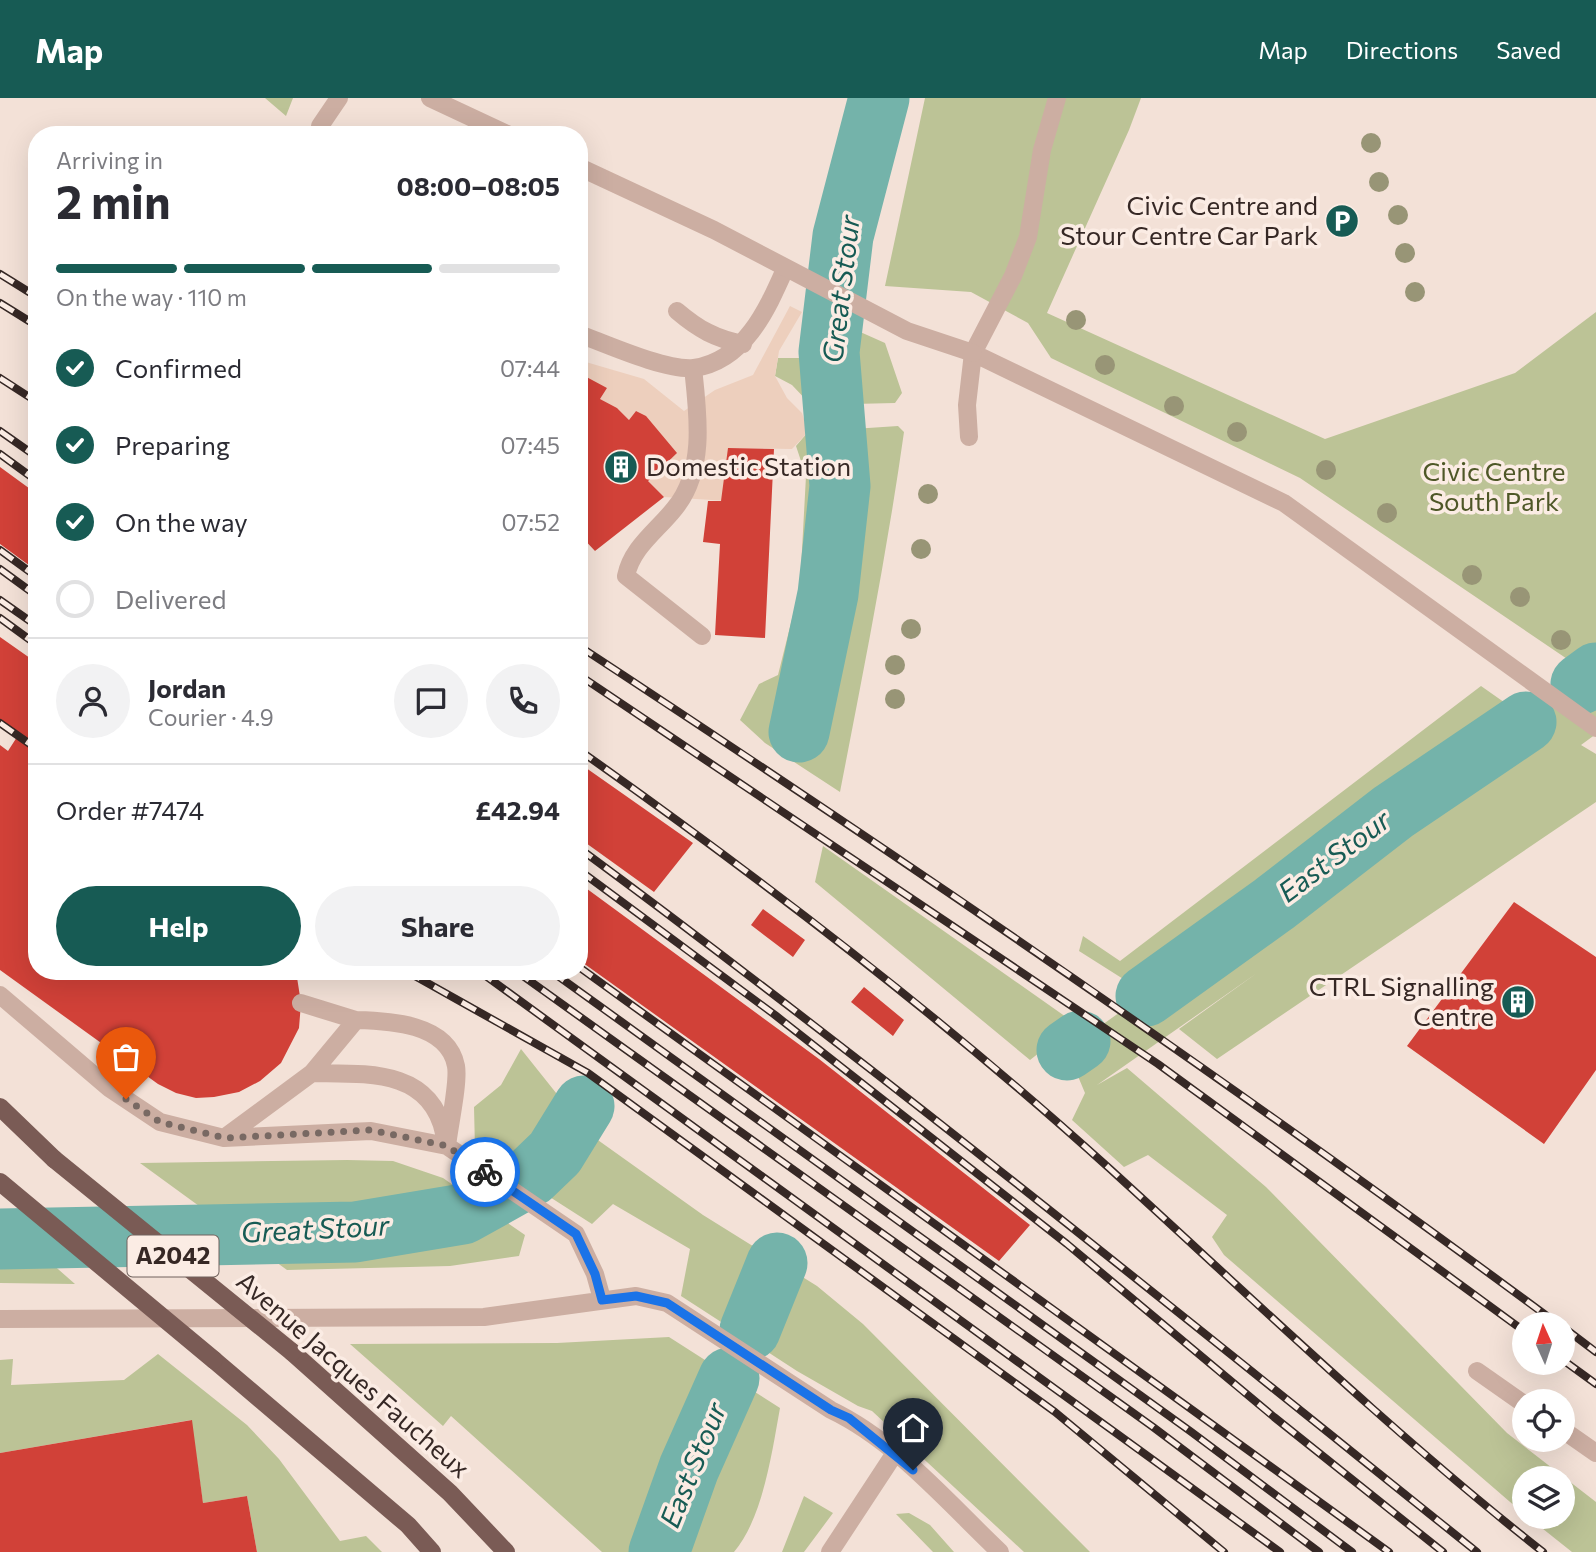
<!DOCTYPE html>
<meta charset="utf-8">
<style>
:root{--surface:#fff;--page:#f2f2f3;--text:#2b2b33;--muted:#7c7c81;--line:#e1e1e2;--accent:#175b54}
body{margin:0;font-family:Commissioner,sans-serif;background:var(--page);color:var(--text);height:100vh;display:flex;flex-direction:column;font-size:26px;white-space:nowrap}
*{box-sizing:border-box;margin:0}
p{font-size:23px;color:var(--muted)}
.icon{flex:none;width:38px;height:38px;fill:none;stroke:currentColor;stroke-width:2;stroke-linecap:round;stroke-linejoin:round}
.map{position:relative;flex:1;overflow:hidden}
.side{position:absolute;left:28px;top:28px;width:560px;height:854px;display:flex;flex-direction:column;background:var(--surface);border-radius:28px;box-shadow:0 7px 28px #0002}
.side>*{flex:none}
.needle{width:46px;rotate:357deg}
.controls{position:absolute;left:1512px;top:1214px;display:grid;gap:14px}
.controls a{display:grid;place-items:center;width:63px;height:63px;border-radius:50%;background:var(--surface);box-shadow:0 7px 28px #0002;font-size:35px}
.pin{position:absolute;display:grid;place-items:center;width:60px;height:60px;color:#fff;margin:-72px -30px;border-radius:50% 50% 50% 0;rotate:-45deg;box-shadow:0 0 7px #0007}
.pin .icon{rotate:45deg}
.courier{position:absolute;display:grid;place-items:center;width:70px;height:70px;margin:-35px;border:5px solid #1a73e8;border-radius:50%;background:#fff;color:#222;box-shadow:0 2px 9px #0007}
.headline em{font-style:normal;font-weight:700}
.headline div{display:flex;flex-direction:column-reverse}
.headline{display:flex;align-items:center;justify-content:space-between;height:119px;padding:0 28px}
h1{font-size:46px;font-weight:700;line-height:52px}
.bar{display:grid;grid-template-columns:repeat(4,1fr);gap:10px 7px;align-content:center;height:84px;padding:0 28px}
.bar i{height:9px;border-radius:5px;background:var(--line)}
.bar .on{background:var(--accent)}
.bar p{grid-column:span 4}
.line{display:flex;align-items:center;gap:18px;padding:0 28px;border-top:2px solid var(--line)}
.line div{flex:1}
.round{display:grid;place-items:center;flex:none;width:74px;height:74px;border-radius:37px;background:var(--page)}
ol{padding:0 28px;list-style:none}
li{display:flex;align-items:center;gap:21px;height:77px}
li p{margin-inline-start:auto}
li .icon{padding:7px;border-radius:50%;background:var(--accent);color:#fff;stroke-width:4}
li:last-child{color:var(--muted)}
li i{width:38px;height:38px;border:4px solid var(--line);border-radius:50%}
.cta{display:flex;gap:14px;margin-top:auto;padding:14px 28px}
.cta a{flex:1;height:80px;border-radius:42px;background:var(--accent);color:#fff;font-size:28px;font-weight:700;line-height:80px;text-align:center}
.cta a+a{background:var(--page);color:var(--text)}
header{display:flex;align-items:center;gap:42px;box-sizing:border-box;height:98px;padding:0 35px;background:var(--accent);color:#fff}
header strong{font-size:33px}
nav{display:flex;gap:38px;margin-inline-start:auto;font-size:24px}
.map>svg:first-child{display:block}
.green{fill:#bcc396}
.plaza{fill:#edcfbd}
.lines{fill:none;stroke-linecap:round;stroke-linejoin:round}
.river{stroke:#74b3aa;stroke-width:61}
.building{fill:#d14138}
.service{stroke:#ccaea2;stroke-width:18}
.minor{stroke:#ccaea2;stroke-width:18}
.primary{stroke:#7a5b55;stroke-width:18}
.rail-casing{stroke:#362825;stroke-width:8}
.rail{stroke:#fbece4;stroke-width:5;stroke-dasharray:16;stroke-linecap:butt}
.primary-bridge{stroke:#7a5b55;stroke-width:18}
.tree{fill:#989576}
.done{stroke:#786963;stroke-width:7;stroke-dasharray:0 12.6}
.route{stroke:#1a73e8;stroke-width:9}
.labels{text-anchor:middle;stroke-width:7;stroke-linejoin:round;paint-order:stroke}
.shield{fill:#fbece4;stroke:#71635e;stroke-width:2}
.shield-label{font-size:24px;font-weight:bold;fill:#362825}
.poi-label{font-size:26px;fill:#362825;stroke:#fbece4;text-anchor:end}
.park-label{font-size:26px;fill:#4e5727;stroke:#fbece4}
.street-label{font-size:26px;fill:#362825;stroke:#fbece4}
.water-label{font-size:28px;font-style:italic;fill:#175b54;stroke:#fbece4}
</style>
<header>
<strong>Map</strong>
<nav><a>Map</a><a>Directions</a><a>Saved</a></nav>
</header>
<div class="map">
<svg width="1596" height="1454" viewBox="0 0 1596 1454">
<rect width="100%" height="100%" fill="#f3e1d7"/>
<path class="green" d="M 265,0 L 293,0 L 286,18 Z
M 925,0 L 1141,0 L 1129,32 L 1047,215 L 1325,341 L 1515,275 L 1596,214 L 1596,557 L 1579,569 L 1300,380 L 1051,260 L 1028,225 L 971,194 L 885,188 Z
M 811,212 L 885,245 L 902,295 L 895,305 L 811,307 L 792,287 L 775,278 L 778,260 L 799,260 L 815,229 L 803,226 Z
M 898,328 L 904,334 C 887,455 863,575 840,694 L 765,645 L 740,622 L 759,586 L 778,577 L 800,489 L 806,378 L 796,348 L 808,334 Z
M 1596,574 L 1596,636 L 1581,647 L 1596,656 L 1596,704 L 1217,961 L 1179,931 L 1257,875 L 1097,987 L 1127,970 L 1266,1089 L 1507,1335 L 1596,1404 L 1596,1454 L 1572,1454 L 1528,1419 L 1563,1419 L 1563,1381 L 1524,1381 L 1524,1416 L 1224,1157 L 1212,1139 L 1227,1117 L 1148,1057 L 1124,1069 L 1072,1022 L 1085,995 L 1067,952 Z
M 1481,588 L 1518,614 L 1139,891 L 1079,853 L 1083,838 L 1120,863 Z
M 823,748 L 1076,926 L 1030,962 L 815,784 Z
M 521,951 L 588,1035 L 703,1117 L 817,1188 L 863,1226 L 1090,1454 L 1024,1454 L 872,1313 L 858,1308 L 797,1273 L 681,1198 L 690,1151 L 613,1106 L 592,1126 L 475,1051 L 474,1009 L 501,987 Z
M 347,1062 L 393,1063 L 443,1080 L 525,1137 L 519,1158 L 450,1168 L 287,1172 L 140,1065 Z
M 0,1120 L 75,1186 L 0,1185 Z
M 669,1239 L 780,1310 C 772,1354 763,1420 734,1454 L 602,1454 L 451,1318 L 443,1328 L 350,1246 L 557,1245 Z
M 158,1256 L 247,1327 L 279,1361 L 340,1443 L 366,1438 L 382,1454 L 257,1454 L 247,1398 L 203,1405 L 191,1322 L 0,1355 L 0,1262 L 13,1261 L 11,1287 L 124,1282 Z
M 804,1398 L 833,1415 L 804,1454 L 782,1454 Z
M 909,1415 L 930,1427 L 954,1454 L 933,1454 L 896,1416 Z"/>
<path class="plaza" d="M 790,208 L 802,214 L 779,253 L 775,278 L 787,300 L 802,315 L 808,334 L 792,351 L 728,350 L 728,403 L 664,399 L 648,383 L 645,318 L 636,313 L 629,322 L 617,310 L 600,301 L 607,290 L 579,278 L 579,262 L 644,281 L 684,313 L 715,292 L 753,277 Z"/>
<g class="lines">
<path class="river" d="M 1581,586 L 1596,575
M 799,634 L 828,496 L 840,388 L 829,254 L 843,138 L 879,0
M 1146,898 L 1274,806 L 1393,714 L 1526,624
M 1067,952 L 1080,943
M 0,1141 L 355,1134 L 463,1116 L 531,1078 L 555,1055 L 584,1008
M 750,1232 L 777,1165
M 659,1454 L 689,1370 L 729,1280"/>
</g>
<path class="building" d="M 579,275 L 607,290 L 600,301 L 617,310 L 629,322 L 636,313 L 646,318 L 677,355 L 648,383 L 664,399 L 595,453 L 579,436 Z
M 728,350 L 774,351 L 765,540 L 715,537 L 720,446 L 703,444 L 708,403 L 721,403 Z
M 0,369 L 37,396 L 37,473 L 0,446 Z
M 0,539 L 37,565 L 37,873 L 296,873 L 301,905 L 299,930 L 281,965 L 260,983 L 239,994 L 214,999 L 196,1000 L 176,995 L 158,986 L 0,872 L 0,647 L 8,653 L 17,639 L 0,626 Z
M 579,665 L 693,745 L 654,794 L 579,740 Z
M 579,785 L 819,961 L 1030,1127 L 999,1163 L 579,862 Z
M 1514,804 L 1596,859 L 1596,972 L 1544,1046 L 1407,948 Z
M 763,811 L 805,842 L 793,859 L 751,827 Z
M 864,889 L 904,922 L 893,938 L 851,904 Z
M 192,1322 L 203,1405 L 247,1398 L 257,1454 L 0,1454 L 0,1355 Z"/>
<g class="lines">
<path class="service" d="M 320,28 L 339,0
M 677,213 C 698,231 716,241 743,246
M 579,236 C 606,246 666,273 694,270 C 744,263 767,212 785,171
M 973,255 L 1284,405 L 1596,630
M 693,270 C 698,316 706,372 675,410 C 657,433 632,449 626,478 L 702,538
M 969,339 L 967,307 L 973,255 L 1013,178 L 1028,139 L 1042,52 L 1057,0
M 0,897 L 109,990 L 160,1024 L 224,1040 L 371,1033 L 447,1048 L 576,1136 L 595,1176 L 602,1201
M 301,905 L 356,922
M 312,975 C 365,976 430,970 444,1035
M 224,1040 L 312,975 L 356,922 C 389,923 448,925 456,968 C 459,984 449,1029 447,1048
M 0,1221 L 484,1219 L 636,1198 L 667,1205 L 831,1312 C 896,1343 948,1405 1000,1454
M 1477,1273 L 1524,1306
M 1563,1332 L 1596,1355
M 830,1454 L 895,1355"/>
<path class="minor" d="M 430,0 L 509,37
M 579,69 L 714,132 L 907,233 L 973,255"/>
<path class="primary" d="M 0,1009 L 54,1061
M 292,1254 L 450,1395 L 506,1454
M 214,1262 L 408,1427 L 432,1454"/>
<g class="rail-casing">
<path id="rail" d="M 0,176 L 37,199
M 0,205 L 37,228
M 0,280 L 37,304
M 0,333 L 37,359
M 0,356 L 37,383
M 0,452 L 37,479
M 0,471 L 37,498
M 0,502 L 37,528
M 0,520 L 37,547
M 579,548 C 911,766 1240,990 1559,1227
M 579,577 L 1158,966 L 1524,1233
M 0,625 L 37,651
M 579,652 C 763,782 942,919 1109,1070 C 1252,1200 1391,1334 1543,1454
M 579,750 C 885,976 1180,1216 1477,1454
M 579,772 L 775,917 L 1067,1146 L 1274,1319 L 1443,1454
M 579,869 L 1389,1454
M 406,873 L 588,975 L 1055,1314 L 1224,1454
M 479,873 L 1280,1454
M 516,873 L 1153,1329 L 1319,1454
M 551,873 L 1190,1333 L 1352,1454
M 1563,1229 L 1596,1254
M 1563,1262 L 1596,1286"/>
</g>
<use href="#rail" class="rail"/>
<path class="primary-bridge" d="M 54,1061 L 292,1254
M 0,1084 L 214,1262"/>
</g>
<g class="tree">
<circle cx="1371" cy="45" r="10"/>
<circle cx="1379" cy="84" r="10"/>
<circle cx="1398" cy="117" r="10"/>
<circle cx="1405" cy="155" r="10"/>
<circle cx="1415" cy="194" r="10"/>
<circle cx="1076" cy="222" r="10"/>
<circle cx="1105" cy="267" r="10"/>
<circle cx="1174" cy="308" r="10"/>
<circle cx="1237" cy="334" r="10"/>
<circle cx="1326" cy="372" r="10"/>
<circle cx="928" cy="396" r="10"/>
<circle cx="1387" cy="415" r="10"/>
<circle cx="921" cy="451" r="10"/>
<circle cx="1472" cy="477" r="10"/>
<circle cx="1520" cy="499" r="10"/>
<circle cx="911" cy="531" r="10"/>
<circle cx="1561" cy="542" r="10"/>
<circle cx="895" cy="567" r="10"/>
<circle cx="895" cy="601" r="10"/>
</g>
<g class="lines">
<path class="done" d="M 126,1001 L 160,1024 L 225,1040 L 371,1032 L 447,1048 L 485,1074"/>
<path class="route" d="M 485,1074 L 576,1136 L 595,1176 L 602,1202 L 636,1198 L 667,1205 L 831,1312 L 849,1320 L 913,1372"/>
</g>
<defs>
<g id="parking-disc" transform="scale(1.75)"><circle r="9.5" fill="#175b54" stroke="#fbece4"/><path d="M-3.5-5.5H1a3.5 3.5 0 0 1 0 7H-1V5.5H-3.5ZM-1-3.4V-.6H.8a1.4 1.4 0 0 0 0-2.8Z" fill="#fff"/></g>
<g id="building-disc" transform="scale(1.75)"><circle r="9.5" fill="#175b54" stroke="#fbece4"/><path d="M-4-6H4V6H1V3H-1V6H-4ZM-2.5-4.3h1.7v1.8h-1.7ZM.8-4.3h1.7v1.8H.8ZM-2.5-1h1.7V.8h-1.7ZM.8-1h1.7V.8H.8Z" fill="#fff"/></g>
</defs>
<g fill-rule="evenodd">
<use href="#parking-disc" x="1342" y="123"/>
<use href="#building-disc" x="621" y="369"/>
<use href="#building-disc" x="1518" y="904"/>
</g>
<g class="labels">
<rect class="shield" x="127.5" y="1137.5" width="91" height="41" rx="5"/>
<g class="shield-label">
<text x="173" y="1166">A2042</text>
</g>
<g class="poi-label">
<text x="1318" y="117">Civic Centre and<tspan x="1318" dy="30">Stour Centre Car Park</tspan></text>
<text x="646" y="378" text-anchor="start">Domestic Station</text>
<text x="1494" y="898">CTRL Signalling<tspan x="1494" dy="30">Centre</tspan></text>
</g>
<g class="park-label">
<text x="1494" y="383">Civic Centre<tspan x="1494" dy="30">South Park</tspan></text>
</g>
<g class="street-label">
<text transform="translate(353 1277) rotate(41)" y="9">Avenue Jacques Faucheux</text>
</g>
<g class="water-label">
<text transform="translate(841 191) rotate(-83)" y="10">Great Stour</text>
<text transform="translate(1334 758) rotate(-37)" y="10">East Stour</text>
<text transform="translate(315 1131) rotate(-3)" y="10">Great Stour</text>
<text transform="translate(693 1367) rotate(-68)" y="10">East Stour</text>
</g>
</g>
</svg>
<div class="controls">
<a><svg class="needle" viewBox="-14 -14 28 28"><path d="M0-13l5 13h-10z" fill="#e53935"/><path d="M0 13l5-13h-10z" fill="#7c7c81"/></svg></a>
<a><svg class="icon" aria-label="locate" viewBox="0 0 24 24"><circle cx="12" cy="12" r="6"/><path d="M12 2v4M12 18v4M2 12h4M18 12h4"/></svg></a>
<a><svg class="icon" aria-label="layers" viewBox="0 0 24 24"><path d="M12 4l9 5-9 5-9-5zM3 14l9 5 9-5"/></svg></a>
</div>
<div class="pin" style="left:126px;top:1001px;background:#ea580c"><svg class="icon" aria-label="bag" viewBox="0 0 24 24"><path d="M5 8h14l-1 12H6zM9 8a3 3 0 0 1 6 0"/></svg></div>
<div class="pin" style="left:913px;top:1372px;background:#1f2937"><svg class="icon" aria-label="home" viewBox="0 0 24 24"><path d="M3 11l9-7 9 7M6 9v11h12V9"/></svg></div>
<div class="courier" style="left:485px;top:1074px"><svg class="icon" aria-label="bike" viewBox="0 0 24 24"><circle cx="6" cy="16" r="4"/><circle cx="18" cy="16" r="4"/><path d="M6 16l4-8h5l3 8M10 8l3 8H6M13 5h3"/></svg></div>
<section class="side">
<div class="headline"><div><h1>2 min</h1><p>Arriving in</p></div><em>08:00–08:05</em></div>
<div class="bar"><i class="on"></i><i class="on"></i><i class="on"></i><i></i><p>On the way · 110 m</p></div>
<ol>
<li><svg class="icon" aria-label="check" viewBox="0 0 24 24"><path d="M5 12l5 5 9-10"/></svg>Confirmed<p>07:44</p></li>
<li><svg class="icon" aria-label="check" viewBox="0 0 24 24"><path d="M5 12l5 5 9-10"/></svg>Preparing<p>07:45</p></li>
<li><svg class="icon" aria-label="check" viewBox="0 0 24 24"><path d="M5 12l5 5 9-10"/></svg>On the way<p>07:52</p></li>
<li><i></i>Delivered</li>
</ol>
<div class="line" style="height:126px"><a class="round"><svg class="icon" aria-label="person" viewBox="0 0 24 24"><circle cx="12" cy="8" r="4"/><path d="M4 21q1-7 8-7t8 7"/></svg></a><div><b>Jordan</b><p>Courier · 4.9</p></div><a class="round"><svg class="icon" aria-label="chat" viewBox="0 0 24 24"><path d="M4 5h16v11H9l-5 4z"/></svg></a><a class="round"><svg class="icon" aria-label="phone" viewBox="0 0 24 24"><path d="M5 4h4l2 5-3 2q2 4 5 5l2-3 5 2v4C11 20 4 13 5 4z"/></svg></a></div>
<div class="line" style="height:91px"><div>Order #7474</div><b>£42.94</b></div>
<div class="cta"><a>Help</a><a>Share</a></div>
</section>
</div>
